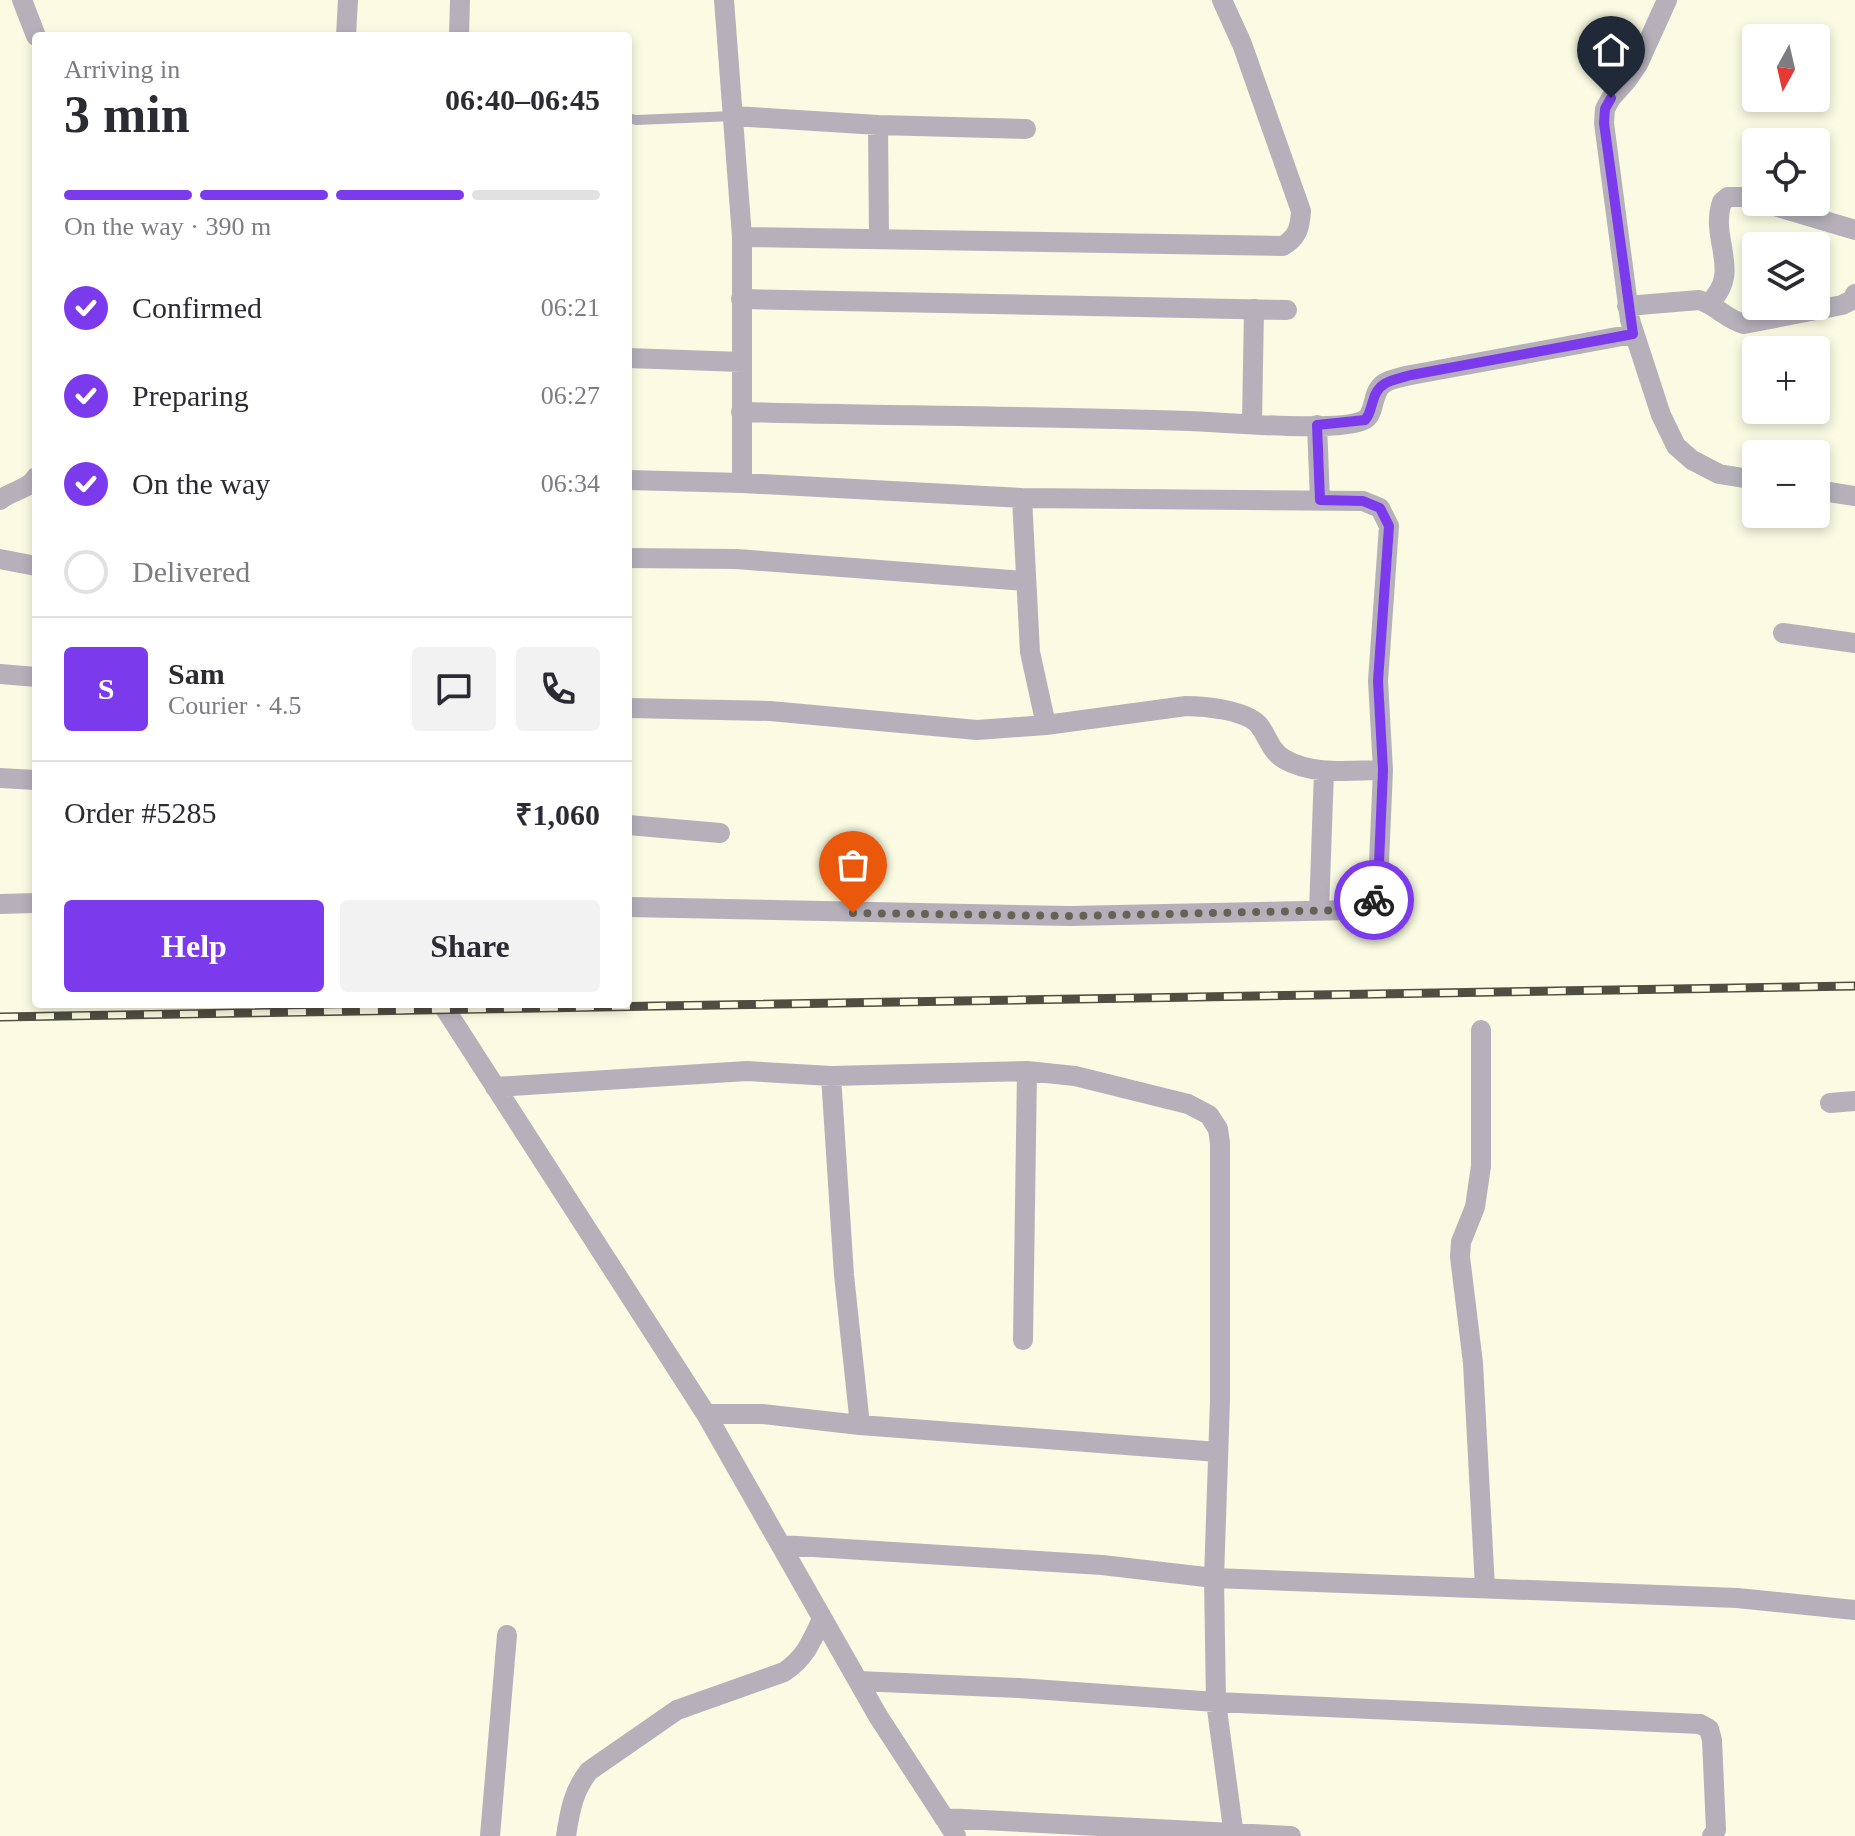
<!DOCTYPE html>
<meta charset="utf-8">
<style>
:root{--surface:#fff;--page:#f2f2f3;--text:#2b2b33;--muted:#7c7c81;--line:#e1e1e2;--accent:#7c3aed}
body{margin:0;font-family:"Times New Roman",serif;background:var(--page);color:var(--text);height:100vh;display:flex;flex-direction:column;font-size:30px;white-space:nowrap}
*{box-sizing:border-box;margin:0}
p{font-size:26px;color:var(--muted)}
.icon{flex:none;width:44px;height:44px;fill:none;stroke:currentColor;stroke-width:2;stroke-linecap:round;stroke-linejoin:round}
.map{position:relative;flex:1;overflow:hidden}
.details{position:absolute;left:32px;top:32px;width:600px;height:976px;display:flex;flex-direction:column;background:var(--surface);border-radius:8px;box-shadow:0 4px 12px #0003}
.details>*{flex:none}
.needle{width:52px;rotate:188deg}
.fabs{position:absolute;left:1742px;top:24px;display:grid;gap:16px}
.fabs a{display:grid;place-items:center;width:88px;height:88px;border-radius:8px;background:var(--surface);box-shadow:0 4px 12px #0003;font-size:40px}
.pin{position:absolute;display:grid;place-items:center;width:68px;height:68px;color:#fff;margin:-82px -34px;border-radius:50% 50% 50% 0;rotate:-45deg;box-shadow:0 0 8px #0007}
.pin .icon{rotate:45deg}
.courier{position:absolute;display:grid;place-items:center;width:80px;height:80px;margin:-40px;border:6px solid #7c3aed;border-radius:50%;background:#fff;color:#222;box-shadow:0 2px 10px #0007}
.summary em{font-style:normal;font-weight:600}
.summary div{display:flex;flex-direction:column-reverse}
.summary{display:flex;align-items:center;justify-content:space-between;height:136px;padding:0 32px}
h1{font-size:52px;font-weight:600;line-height:60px}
.bar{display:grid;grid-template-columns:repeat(4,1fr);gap:12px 8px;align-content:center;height:96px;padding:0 32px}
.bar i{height:10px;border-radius:6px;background:var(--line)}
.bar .selected{background:var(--accent)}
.bar p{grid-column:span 4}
.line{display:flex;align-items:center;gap:20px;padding:0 32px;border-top:2px solid var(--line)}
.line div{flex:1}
.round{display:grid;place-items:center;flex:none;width:84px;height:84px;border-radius:8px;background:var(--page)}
ol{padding:0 32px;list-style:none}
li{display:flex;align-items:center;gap:24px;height:88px}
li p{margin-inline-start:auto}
li .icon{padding:8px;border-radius:50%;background:var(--accent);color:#fff;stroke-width:4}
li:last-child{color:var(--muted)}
li i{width:44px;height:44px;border:4px solid var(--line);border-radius:50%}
.primary-button{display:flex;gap:16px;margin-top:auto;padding:16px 32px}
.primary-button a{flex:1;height:92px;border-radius:8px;background:var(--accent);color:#fff;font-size:32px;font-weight:600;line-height:92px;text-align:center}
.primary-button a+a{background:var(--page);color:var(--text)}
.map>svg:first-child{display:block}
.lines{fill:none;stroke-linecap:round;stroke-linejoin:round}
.service{stroke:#b6b0ba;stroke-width:10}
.minor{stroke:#b6b0ba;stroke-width:20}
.rail-casing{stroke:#4e4e41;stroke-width:9}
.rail{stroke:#fafbe2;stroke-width:6;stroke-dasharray:18;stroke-linecap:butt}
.done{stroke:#646456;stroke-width:8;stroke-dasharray:0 14.4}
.route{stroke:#7c3aed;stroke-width:10}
</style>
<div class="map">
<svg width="1855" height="1836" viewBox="0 0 1855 1836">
<rect width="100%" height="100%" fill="#fafbe2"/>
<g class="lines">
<path class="service" d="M 628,118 L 636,120 L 734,116"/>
<path class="minor" d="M 22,0 L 36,36
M 724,0 L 742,237 L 742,483
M 1667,0 L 1638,64 L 1627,80 L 1611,98 L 1605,109 L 1604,123 L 1630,320 L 1661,415 L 1676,446 L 1692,460 L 1719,474 L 1756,480
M 346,36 L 348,0
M 459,36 L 460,0
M 734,116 L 878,125 L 1026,129
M 878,125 L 879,240
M 1761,202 L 1855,230
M 742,237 L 1283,246 C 1298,237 1300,227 1301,211 L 1242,44 L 1222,0
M 741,299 L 1287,310
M 1709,303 C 1743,272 1709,239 1722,202 L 1728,197 L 1744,197 L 1756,200
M 1627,306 L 1699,300 C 1716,305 1726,319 1744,324 L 1842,305 L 1852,300 L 1855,294
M 628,358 L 741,362
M 741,412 C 890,416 1040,416 1189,421 C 1223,422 1339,433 1364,420 C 1376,414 1371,393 1383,384 C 1390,379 1402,377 1411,375 L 1633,334
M 1252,423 L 1254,309
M 1317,425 L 1320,500
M 628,480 L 742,483 L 1022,498 L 1363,501 L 1380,508 L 1389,526 L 1378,681 L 1383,770 C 1351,770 1313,776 1284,759 C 1270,751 1268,736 1258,724 C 1244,710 1205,706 1186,706 L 1046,725 L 977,730 L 770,711 L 628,708
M 1816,490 L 1855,496
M 1022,498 L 1030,652 L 1046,725
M 0,500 C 12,490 29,490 36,477
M 628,558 L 736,559 L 1025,581
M 0,559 L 36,566
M 1783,633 L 1855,643
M 0,674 L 36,677
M 0,778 L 36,780
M 628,825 L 720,833
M 0,904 L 36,903
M 628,907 L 1070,916 L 1352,910 C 1368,906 1373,902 1378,886 L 1383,770
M 1319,911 L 1324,771
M 442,1004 L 706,1414 L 878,1716 L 956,1836
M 1481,1030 L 1481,1166 L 1475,1207 L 1461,1242 L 1460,1257 L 1473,1363 L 1485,1588
M 831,1076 L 844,1275 L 860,1425
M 495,1087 L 747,1071 L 831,1076 L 1027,1071 L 1075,1076 L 1188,1104 L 1209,1115 L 1218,1129 L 1220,1143 L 1220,1400 L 1214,1578 L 1216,1702 L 1234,1836
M 1830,1103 L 1855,1101
M 1023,1340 L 1027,1071
M 706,1414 L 762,1414 L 860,1425 L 1218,1452
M 781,1545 L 1102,1565 L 1214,1578 L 1737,1598 L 1855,1610
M 858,1681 L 1019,1688 L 1216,1702 L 1700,1724 L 1709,1729 L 1712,1740 L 1716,1830 L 1712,1836
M 944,1818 L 1291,1836
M 490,1836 L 507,1635
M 566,1836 C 570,1811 573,1791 589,1771 L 677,1710 L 784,1672 C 805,1658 812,1641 822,1619"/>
<g class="rail-casing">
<path id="rail" d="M 0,1017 L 1855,986"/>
</g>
<use href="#rail" class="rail"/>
</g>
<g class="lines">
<path class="done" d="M 853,913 L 1070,916 L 1352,910 L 1365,907 L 1374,900"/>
<path class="route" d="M 1374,900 L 1378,886 L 1383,770 L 1378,681 L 1389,526 L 1380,508 L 1363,501 L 1320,500 L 1317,425 L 1365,420 C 1371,413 1370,409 1373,401 C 1378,381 1393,380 1411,375 L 1633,334 L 1604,123 L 1605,109 L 1611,98"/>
</g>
</svg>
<div class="fabs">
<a><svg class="needle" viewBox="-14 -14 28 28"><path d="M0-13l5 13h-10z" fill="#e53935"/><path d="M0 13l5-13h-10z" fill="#7c7c81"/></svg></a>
<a><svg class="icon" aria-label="locate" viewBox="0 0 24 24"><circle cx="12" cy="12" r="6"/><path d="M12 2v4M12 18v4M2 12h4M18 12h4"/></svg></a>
<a><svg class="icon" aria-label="layers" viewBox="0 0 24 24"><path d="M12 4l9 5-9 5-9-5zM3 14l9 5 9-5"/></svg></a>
<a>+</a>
<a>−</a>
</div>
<div class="pin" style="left:853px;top:913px;background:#ea580c"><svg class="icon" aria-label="bag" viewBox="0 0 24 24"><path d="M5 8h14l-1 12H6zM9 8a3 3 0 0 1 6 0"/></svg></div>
<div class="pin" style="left:1611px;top:98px;background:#1f2937"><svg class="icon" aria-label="home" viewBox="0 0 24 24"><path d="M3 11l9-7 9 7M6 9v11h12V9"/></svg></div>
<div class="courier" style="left:1374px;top:900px"><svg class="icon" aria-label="bike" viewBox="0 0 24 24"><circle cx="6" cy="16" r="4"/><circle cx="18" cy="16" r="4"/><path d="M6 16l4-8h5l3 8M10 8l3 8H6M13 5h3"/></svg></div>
<section class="details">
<div class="summary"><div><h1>3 min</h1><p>Arriving in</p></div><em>06:40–06:45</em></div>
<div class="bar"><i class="selected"></i><i class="selected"></i><i class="selected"></i><i></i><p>On the way · 390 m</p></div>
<ol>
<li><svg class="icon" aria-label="check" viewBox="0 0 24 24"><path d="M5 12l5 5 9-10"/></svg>Confirmed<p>06:21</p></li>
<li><svg class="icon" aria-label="check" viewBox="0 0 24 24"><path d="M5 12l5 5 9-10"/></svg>Preparing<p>06:27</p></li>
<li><svg class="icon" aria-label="check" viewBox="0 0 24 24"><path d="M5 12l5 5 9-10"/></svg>On the way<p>06:34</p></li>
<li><i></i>Delivered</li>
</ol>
<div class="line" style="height:144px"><b class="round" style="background:var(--accent);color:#fff">S</b><div><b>Sam</b><p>Courier · 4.5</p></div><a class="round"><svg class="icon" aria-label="chat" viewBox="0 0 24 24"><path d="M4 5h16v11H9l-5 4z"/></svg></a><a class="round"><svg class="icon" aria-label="phone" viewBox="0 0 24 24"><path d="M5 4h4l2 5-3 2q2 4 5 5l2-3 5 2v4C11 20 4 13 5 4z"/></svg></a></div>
<div class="line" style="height:104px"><div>Order #5285</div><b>₹1,060</b></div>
<div class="primary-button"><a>Help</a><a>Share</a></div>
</section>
</div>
